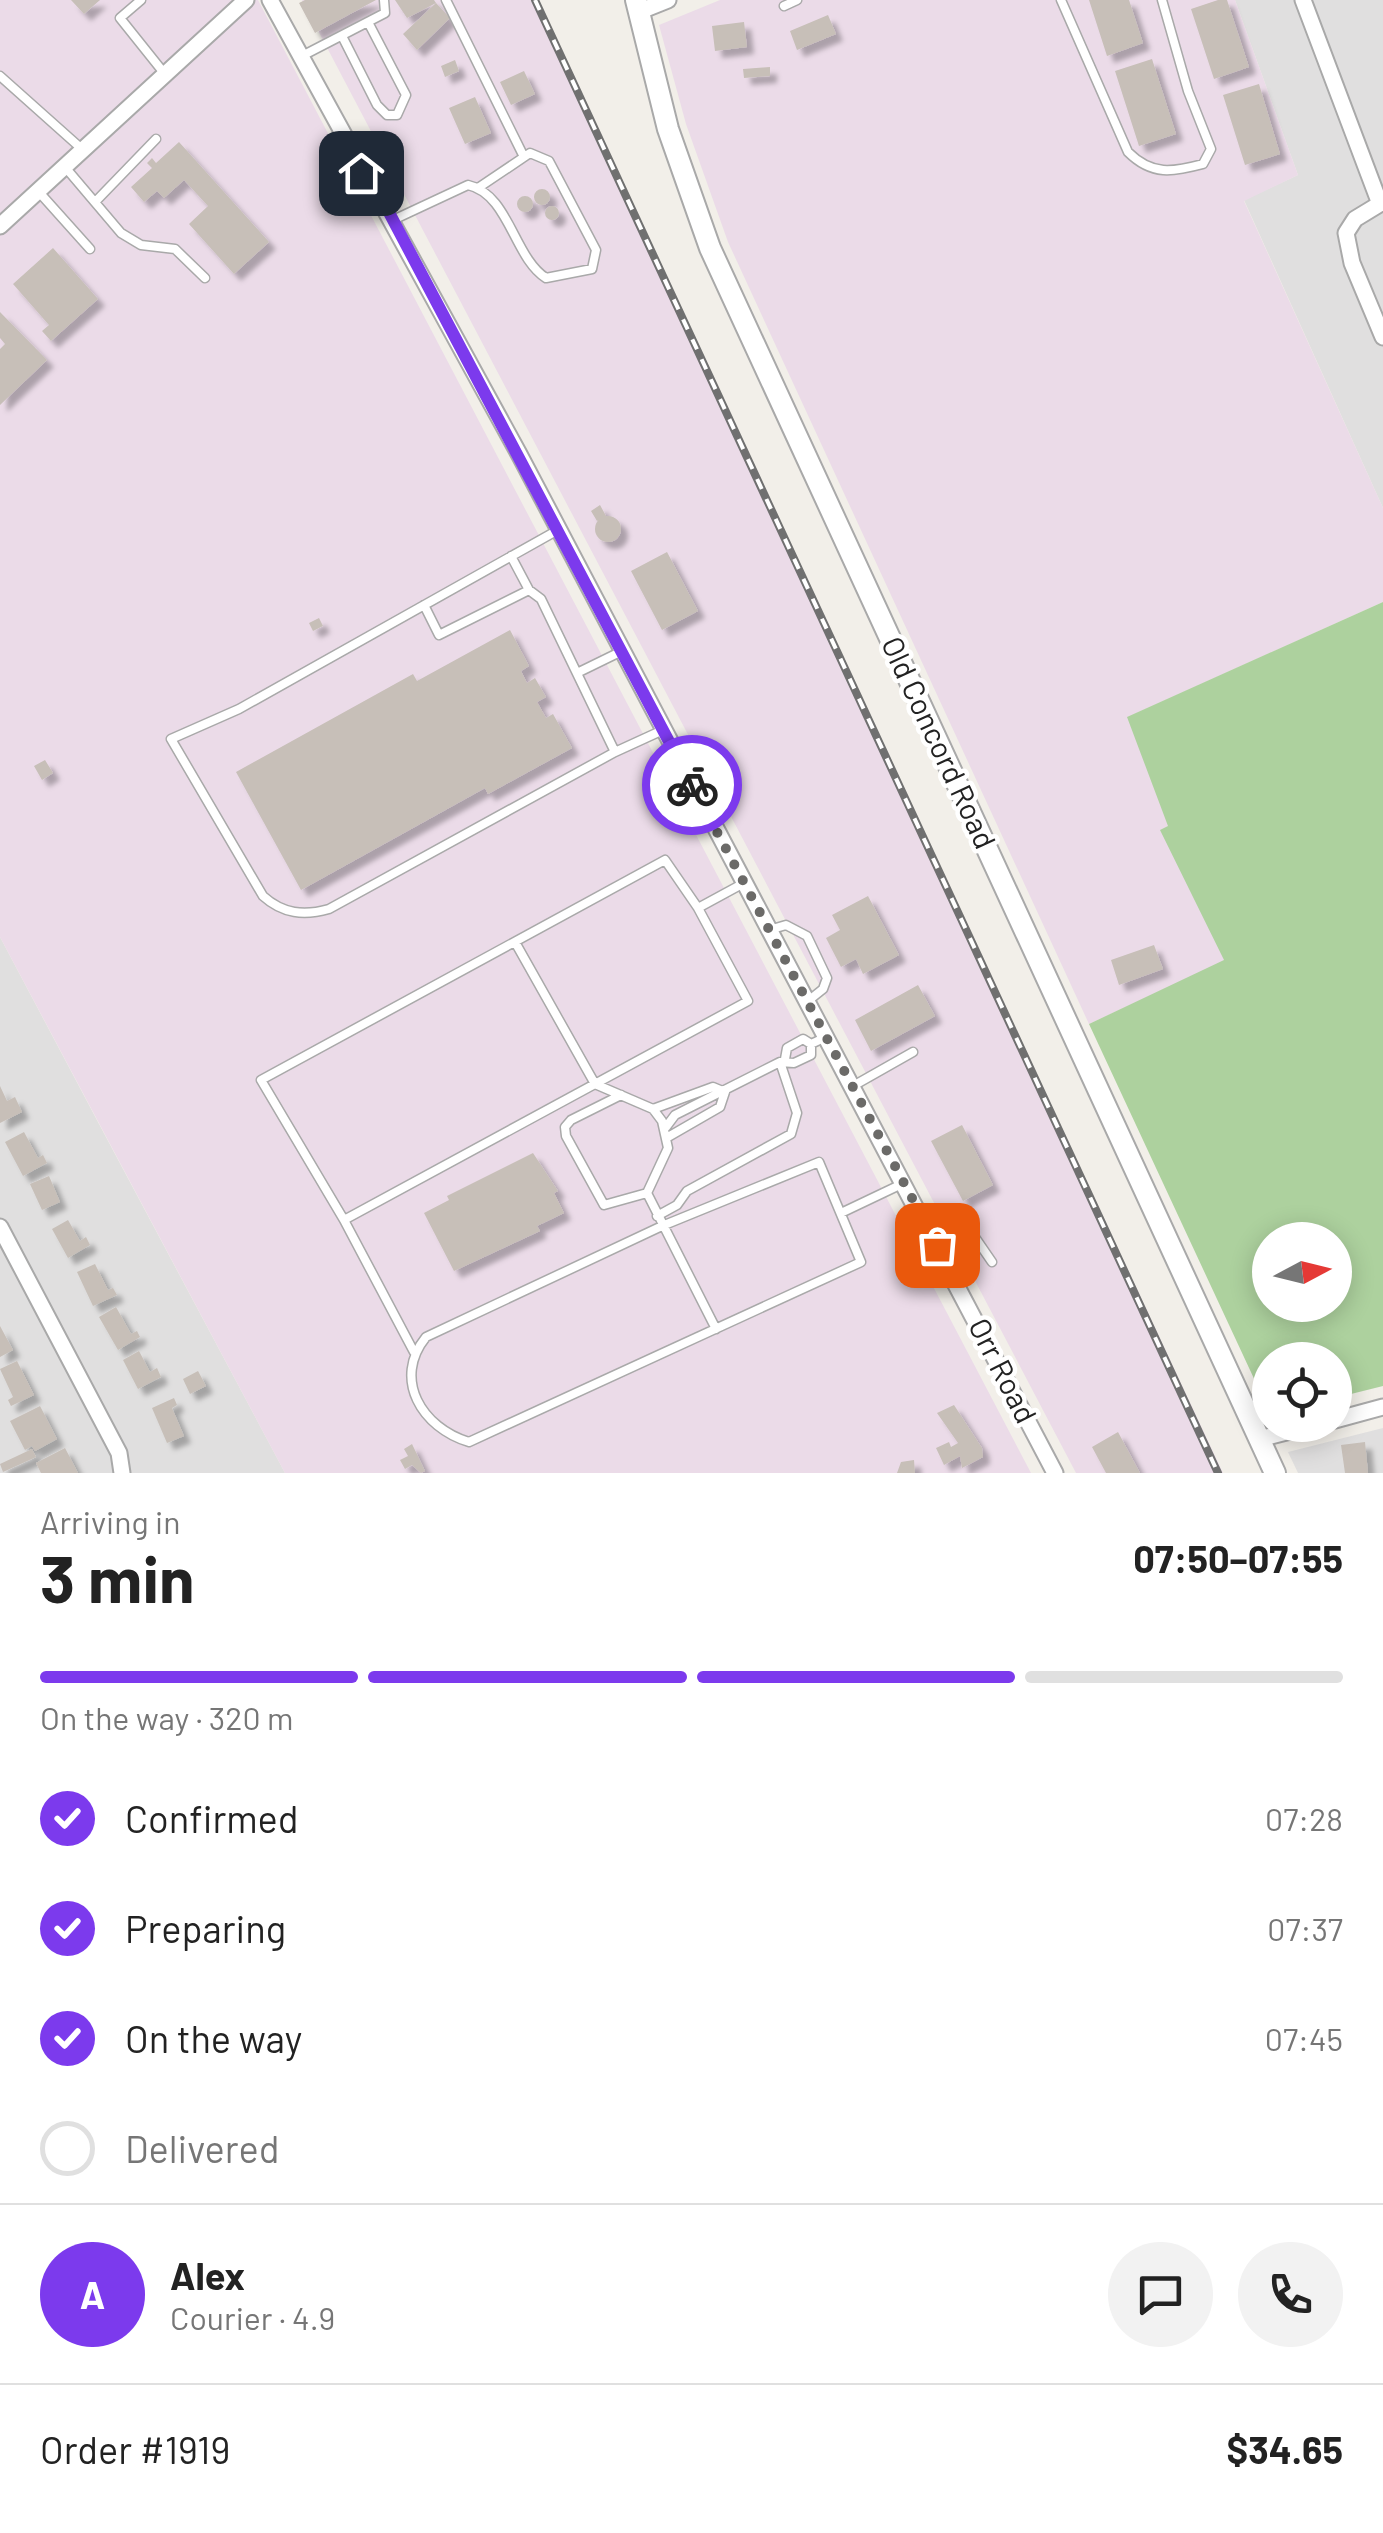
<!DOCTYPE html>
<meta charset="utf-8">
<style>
:root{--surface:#fff;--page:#f2f2f2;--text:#222;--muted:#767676;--line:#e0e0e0;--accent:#7c3aed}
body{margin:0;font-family:Barlow,sans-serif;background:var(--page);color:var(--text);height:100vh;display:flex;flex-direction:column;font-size:38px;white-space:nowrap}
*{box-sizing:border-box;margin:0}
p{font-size:32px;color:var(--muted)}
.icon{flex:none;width:55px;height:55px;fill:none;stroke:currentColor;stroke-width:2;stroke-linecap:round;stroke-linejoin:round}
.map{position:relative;height:1473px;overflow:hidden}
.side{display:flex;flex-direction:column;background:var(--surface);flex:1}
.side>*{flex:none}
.needle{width:65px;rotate:83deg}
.tools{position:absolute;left:1252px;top:1222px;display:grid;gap:20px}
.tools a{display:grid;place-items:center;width:100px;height:100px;border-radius:50%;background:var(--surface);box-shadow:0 5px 25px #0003;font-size:50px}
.pin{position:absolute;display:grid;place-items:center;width:85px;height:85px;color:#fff;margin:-42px;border-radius:20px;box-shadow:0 5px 15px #0006}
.courier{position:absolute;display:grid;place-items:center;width:100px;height:100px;margin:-50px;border:8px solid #7c3aed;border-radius:50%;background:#fff;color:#222;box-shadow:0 2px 12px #0007}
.overview em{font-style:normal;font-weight:700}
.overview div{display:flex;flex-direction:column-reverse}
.overview{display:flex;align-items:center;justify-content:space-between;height:170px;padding:0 40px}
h1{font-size:65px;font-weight:700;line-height:75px}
.bar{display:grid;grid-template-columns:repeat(4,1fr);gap:15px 10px;align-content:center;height:120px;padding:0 40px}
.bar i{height:12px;border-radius:8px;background:var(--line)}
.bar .selected{background:var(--accent)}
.bar p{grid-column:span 4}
.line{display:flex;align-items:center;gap:25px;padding:0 40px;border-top:2px solid var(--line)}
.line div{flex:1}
.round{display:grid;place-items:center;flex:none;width:105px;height:105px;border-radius:52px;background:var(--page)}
ol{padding:0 40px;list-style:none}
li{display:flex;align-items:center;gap:30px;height:110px}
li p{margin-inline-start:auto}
li .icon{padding:10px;border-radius:50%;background:var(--accent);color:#fff;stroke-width:4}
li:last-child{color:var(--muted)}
li i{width:55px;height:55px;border:5px solid var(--line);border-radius:50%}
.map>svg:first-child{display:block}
.residential{fill:#e0dfdf}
.industrial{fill:#ebdbe8}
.forest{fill:#add19e;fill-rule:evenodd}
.building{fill:#c7bfb8;filter:url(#shadow)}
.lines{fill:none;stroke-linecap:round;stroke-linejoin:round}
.service-casing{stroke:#a9a9a9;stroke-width:11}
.minor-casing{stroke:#a9a9a9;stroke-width:19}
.tertiary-casing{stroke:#a9a9a9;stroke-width:24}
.service{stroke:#fff;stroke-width:8}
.minor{stroke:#fff;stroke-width:15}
.tertiary{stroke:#fff;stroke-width:20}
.rail-casing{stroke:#707070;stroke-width:8}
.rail{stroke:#fff;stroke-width:4;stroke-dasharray:11;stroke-linecap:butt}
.done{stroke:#6b6a68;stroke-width:10;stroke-dasharray:0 18}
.route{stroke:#7c3aed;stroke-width:12}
.labels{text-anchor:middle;stroke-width:9;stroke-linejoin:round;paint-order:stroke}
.street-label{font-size:30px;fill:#222;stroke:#fff}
</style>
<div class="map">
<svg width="1383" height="1473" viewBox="0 0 1383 1473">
<defs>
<filter id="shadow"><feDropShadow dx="7" dy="7" stdDeviation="2.5" flood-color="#0004"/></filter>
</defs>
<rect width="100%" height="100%" fill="#f2efe9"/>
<path class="residential" d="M 1235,0 L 1383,0 L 1383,508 L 1244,200 L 1298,175 Z
M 0,937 L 99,1124 L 285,1473 L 0,1473 Z
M 1383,1428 L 1383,1473 L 1298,1473 L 1288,1452 Z"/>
<path class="industrial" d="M 0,0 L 258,0 L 1031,1473 L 285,1473 L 0,937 Z
M 302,0 L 532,0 L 755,483 L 759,481 L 1223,1473 L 1076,1473 Z
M 720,0 L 1235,0 L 1298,175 L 1244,201 L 1383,508 L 1383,602 L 1128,717 L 1169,826 L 1161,830 L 1225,961 L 1089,1024 L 728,242 L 686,124 L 659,25 Z"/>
<path class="forest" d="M 1383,602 L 1383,1386 L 1335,1398 L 1335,1360 L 1270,1360 L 1270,1413 L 1089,1024 L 1224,960 L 1160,830 L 1168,826 L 1127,717 ZM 1270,1240 L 1335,1240 L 1335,1305 L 1270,1305 Z"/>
<path class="building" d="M 71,0 L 100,0 L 84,14 Z
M 305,0 L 376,0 L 315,33 L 299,3 Z
M 395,0 L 434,0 L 436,3 L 407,18 Z
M 1089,0 L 1129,0 L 1143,43 L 1107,56 Z
M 1218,0 L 1227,0 L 1249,67 L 1214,79 L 1191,9 Z
M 436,3 L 450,18 L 417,50 L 403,34 Z
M 828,15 L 836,34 L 797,50 L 790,31 Z
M 744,22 L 747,47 L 715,51 L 712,26 Z
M 1152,59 L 1176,134 L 1139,146 L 1115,71 Z
M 455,60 L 459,71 L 445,77 L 441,66 Z
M 770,67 L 770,76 L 744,78 L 743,69 Z
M 524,71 L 535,94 L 511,105 L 500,82 Z
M 1259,84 L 1280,154 L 1245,165 L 1223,95 Z
M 475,97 L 491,133 L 465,144 L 449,108 Z
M 179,142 L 269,242 L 234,274 L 189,224 L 208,206 L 184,180 L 164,198 L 157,191 L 144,202 L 131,187 L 152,168 L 147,163 L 152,158 L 156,163 Z
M534 197a8 8 0 1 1 16 0a8 8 0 1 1-16 0Z
M517 204a8 8 0 1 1 16 0a8 8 0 1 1-16 0Z
M545 213a7 7 0 1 1 14 0a7 7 0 1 1-14 0Z
M 53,248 L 98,299 L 51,341 L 42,331 L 49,325 L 13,284 Z
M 0,312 L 47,360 L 0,405 L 0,349 L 5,344 L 0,338 Z
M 600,505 L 606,516 L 597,521 L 591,511 Z
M595 529a13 13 0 1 1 26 0a13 13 0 1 1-26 0Z
M 667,552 L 698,611 L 662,630 L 631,571 Z
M 319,618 L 323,626 L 313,631 L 309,623 Z
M 510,630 L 529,666 L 521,671 L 527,683 L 535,678 L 546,697 L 537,702 L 546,718 L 553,714 L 572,748 L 488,794 L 485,788 L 301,890 L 236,772 L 413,674 L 417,681 Z
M 45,760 L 53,773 L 42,780 L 34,766 Z
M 868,896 L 899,955 L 863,974 L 856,959 L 841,967 L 826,938 L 840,930 L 832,915 Z
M 1154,945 L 1163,969 L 1119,985 L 1111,960 Z
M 918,985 L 935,1016 L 871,1051 L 855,1020 Z
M 0,1086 L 7,1101 L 15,1097 L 22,1112 L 0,1123 Z
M 962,1125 L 993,1185 L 963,1201 L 931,1141 Z
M 24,1132 L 38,1158 L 43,1155 L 47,1163 L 23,1176 L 5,1142 Z
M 533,1153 L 558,1191 L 554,1193 L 564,1213 L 537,1226 L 540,1231 L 454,1271 L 424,1213 L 449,1200 L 447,1196 Z
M 49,1176 L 60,1202 L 42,1210 L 30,1184 Z
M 68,1220 L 80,1241 L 86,1237 L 90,1245 L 68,1258 L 52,1229 Z
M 95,1264 L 108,1290 L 113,1288 L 117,1295 L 93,1306 L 77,1272 Z
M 116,1307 L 131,1334 L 137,1331 L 140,1337 L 118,1350 L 99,1317 Z
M 0,1326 L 13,1350 L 0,1357 Z
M 139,1351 L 150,1372 L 157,1368 L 161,1377 L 138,1389 L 123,1360 Z
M 17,1361 L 34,1395 L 11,1406 L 8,1400 L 13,1397 L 0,1369 Z
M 198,1371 L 206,1386 L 190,1394 L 183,1379 Z
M 174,1398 L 177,1405 L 172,1408 L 184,1436 L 167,1443 L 152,1408 Z
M 954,1405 L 982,1448 L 983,1457 L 962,1468 L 960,1456 L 944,1465 L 936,1448 L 949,1442 L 951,1447 L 958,1443 L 937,1413 Z
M 40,1406 L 57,1439 L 35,1451 L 32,1446 L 25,1450 L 10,1421 Z
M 1118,1432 L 1140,1473 L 1106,1473 L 1092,1447 Z
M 1365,1442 L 1368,1473 L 1345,1473 L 1341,1445 Z
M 412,1444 L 425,1471 L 421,1473 L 412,1465 L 405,1469 L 400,1460 L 408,1456 L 404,1449 Z
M 65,1448 L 78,1473 L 41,1473 L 36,1463 Z
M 32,1449 L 36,1457 L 3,1472 L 0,1464 Z
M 914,1460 L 915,1473 L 897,1473 L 901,1462 Z"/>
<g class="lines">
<g class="service-casing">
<path id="service" d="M 141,0 L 120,18 L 164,73
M 446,0 L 524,157
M 1061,0 L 1128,152 C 1152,176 1173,172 1203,164 L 1211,149 L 1188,91 L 1162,0
M 784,6 L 797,0
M 342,36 L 377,105 L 387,115 L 397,115 L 406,95 L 368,22
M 300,57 L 385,13 L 384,0
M 0,76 L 83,150
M 65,167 L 121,233 L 141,245 L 175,249 L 205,278
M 38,191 L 90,249
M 97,200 L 156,139
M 393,220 L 468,185 C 509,194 514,258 546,278 L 592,269 L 596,250 L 549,161 L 530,153 L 478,188
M 511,556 L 529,590
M 424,605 L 439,635 L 529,590 L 541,599 L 615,752 L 329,909 C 304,916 283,914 263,896 L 171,739 L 239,709 L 558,530
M 577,673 L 622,651
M 615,752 L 663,730
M 698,908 L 665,860 L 261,1080 L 344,1220 L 748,1001 L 698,908 L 744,883
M 769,930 L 786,925 L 807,936 L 827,978 L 823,989 L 808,1001
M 515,942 L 595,1084 L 653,1109 L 662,1121 L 668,1148 L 647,1193 L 716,1329
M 785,1059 L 787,1048 L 803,1039 L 811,1044 L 826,1037
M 853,1086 L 913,1052
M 621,1095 L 571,1120 L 565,1127 L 566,1136 L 604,1205 L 647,1193
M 653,1109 L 713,1087 L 725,1092
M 666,1127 L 675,1115 L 780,1062 L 794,1063 L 811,1055 L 811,1044
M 668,1137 L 720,1107 L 725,1092
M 819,1162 L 861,1262 L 469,1442 C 422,1428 392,1379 426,1337 L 662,1226 Z
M 841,1213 L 904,1183
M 657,1216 L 677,1205 L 687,1191 L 791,1134 L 797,1113 L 780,1062
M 344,1220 L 414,1352
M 937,1245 L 970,1230 L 992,1262"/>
</g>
<g class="minor-casing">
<path id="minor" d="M 270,0 L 519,454 L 1055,1473
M 1303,0 L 1380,204
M 638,12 L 668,0
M 1383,202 L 1355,219 L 1346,233 L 1352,263 L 1383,337
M 0,226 L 246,0
M 0,1227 L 119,1453 L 122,1473
M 1335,1420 L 1383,1407
M 1259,1439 L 1314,1425"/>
</g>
<g class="tertiary-casing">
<path id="tertiary" d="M 636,0 L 668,129 L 710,248 L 1275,1473"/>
</g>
<use href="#service" class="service"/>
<use href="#minor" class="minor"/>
<use href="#tertiary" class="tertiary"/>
<g class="rail-casing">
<path id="rail" d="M 535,0 L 1218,1473"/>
</g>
<use href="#rail" class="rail"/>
</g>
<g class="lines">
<path class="done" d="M 692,785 L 937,1245"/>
<path class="route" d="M 361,173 L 384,203 L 692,785"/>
</g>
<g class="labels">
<g class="street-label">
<text transform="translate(938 743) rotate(65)" y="10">Old Concord Road</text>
<text transform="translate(1002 1371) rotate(63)" y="10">Orr Road</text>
</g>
</g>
</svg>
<div class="tools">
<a><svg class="needle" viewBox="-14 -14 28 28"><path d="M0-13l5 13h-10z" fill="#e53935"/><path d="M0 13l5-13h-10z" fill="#767676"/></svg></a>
<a><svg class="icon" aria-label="locate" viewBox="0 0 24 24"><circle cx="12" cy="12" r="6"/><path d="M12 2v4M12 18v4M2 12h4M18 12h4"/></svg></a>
</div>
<div class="pin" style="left:937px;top:1245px;background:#ea580c"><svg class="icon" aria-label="bag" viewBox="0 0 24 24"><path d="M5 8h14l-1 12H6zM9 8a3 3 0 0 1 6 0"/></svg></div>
<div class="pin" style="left:361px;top:173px;background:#1f2937"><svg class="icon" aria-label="home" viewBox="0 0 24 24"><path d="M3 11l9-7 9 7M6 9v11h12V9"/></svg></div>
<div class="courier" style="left:692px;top:785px"><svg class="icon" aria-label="bike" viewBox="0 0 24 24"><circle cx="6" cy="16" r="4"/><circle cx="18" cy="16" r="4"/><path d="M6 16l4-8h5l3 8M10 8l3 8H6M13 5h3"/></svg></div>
</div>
<section class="side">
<div class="overview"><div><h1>3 min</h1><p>Arriving in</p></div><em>07:50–07:55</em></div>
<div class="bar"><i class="selected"></i><i class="selected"></i><i class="selected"></i><i></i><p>On the way · 320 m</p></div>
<ol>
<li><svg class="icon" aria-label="check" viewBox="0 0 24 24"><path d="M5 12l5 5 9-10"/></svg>Confirmed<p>07:28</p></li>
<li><svg class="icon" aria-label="check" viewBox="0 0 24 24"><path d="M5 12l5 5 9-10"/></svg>Preparing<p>07:37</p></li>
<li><svg class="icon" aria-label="check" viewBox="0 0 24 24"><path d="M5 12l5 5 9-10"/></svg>On the way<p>07:45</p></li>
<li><i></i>Delivered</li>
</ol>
<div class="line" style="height:180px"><b class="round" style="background:var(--accent);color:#fff">A</b><div><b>Alex</b><p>Courier · 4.9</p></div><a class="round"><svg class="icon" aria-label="chat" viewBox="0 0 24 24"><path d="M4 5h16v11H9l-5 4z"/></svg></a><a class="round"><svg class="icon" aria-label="phone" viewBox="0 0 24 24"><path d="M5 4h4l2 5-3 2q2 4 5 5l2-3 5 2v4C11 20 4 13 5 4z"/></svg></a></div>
<div class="line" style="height:130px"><div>Order #1919</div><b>$34.65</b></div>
</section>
